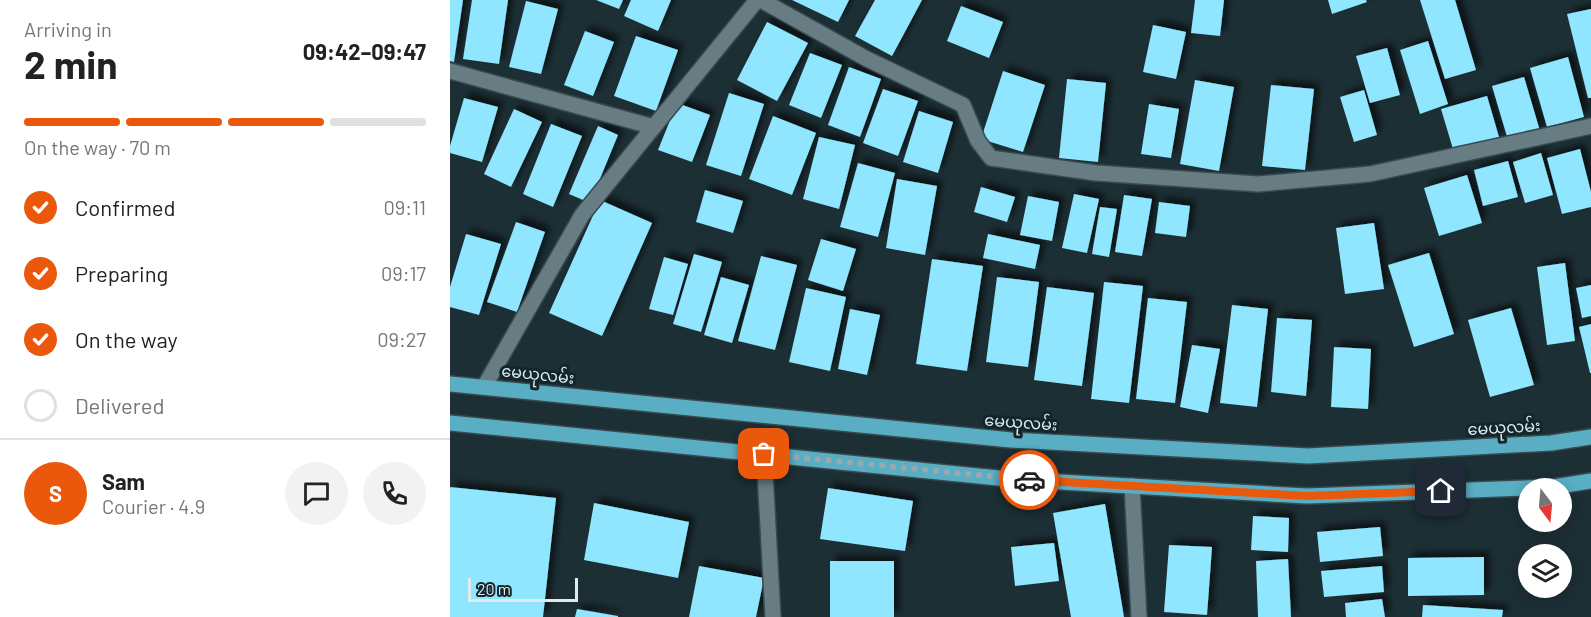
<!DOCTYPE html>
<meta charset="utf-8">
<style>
:root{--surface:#fff;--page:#f2f2f2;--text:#222;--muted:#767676;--line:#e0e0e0;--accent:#ea580c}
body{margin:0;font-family:Barlow,"Noto Sans Myanmar",sans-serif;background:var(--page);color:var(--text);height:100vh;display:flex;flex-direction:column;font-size:22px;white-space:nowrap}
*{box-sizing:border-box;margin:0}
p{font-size:20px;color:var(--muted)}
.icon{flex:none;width:33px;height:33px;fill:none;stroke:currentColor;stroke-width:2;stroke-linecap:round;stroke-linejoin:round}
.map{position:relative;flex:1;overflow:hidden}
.details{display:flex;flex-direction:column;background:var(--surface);width:450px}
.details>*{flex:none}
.needle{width:39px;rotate:164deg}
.controls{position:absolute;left:1068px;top:478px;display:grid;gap:12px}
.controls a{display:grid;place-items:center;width:54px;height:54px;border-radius:50%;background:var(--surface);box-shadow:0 3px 15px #0003;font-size:30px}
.scale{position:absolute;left:18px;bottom:15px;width:110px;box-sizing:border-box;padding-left:6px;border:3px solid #dfebef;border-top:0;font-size:16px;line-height:21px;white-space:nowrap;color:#dfebef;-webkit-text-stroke:4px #12262b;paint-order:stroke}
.pin{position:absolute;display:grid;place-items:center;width:51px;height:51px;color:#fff;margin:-26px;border-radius:12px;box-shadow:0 3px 9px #0006}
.courier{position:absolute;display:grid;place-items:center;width:60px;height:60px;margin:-30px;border:4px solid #ea580c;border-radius:50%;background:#fff;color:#222;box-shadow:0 2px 8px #0007}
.headline em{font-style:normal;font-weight:700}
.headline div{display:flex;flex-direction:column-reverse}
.headline{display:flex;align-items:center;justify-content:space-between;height:102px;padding:0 24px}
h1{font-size:39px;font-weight:700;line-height:45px}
.bar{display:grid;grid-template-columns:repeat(4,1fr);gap:9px 6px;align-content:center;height:72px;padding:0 24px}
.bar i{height:8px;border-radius:4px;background:var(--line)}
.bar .selected{background:var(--accent)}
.bar p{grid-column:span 4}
.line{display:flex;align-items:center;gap:15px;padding:0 24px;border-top:2px solid var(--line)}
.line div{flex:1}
.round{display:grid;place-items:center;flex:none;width:63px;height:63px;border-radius:32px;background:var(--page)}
ol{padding:0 24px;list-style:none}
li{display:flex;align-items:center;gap:18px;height:66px}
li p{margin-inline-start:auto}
li .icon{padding:6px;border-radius:50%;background:var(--accent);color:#fff;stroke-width:4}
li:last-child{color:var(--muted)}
li i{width:33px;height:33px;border:3px solid var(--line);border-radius:50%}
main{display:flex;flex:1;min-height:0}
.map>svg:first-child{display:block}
.building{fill:#8fe6fe;filter:url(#shadow)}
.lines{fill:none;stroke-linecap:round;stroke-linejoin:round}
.minor-casing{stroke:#394a4f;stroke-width:18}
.primary-casing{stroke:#394a4f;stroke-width:18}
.minor{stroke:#677c83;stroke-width:15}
.primary{stroke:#5aaec4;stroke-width:15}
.done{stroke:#9ba9ae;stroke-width:6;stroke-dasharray:0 10.8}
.route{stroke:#ea580c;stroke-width:8}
.labels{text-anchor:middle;stroke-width:6;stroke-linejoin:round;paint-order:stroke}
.street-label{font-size:16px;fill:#dfebef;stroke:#12262b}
</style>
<main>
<section class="details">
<div class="headline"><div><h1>2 min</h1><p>Arriving in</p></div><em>09:42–09:47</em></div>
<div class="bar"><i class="selected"></i><i class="selected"></i><i class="selected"></i><i></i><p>On the way · 70 m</p></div>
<ol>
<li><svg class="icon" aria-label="check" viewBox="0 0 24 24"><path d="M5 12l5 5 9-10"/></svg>Confirmed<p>09:11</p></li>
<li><svg class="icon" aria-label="check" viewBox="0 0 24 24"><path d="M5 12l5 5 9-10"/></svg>Preparing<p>09:17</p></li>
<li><svg class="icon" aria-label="check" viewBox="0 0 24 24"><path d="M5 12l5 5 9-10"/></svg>On the way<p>09:27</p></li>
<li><i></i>Delivered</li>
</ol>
<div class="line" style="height:108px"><b class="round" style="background:var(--accent);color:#fff">S</b><div><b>Sam</b><p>Courier · 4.9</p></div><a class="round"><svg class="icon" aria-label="chat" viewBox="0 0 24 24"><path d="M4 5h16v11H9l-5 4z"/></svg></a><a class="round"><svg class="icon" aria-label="phone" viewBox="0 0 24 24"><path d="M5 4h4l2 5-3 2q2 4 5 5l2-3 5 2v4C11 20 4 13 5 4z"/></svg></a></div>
</section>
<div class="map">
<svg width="1141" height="617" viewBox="0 0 1141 617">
<defs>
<filter id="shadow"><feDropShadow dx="5.5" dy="-5.5" stdDeviation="3" flood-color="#0009"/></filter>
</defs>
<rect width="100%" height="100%" fill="#1c2f35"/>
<path class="building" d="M 0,0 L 13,0 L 4,62 L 0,61 Z
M 22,0 L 58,0 L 49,64 L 13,59 Z
M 146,0 L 173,0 L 169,9 Z
M 181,0 L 221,0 L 208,31 L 174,16 Z
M 342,0 L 399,0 L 388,22 Z
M 425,0 L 472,0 L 442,56 L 405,36 Z
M 745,0 L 774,0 L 770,36 L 741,33 Z
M 878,0 L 916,0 L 917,2 L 882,14 Z
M 970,0 L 1005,0 L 1026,70 L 995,79 Z
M 76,1 L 108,9 L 91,74 L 59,67 Z
M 511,6 L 553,22 L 539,58 L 497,41 Z
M 1141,9 L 1141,98 L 1138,98 L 1117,14 Z
M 317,22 L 358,43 L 327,101 L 287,80 Z
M 703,25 L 736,32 L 726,79 L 693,72 Z
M 135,31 L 164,42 L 143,96 L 114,85 Z
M 186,36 L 228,50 L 206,111 L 164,96 Z
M 978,41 L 998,104 L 970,114 L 950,50 Z
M 937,48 L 950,95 L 920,103 L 906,56 Z
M 360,53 L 392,65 L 371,118 L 339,105 Z
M 1118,57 L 1134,117 L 1097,127 L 1080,68 Z
M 399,67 L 431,79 L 410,137 L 378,125 Z
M 553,71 L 595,85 L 573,152 L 531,139 Z
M 1074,77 L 1090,131 L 1058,140 L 1042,86 Z
M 617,79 L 656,83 L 648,162 L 609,158 Z
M 745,80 L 784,87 L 769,171 L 730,164 Z
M 821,85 L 864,89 L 855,170 L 812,166 Z
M 433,89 L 468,101 L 448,156 L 413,143 Z
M 914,90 L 927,135 L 904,142 L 890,97 Z
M 279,93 L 314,104 L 291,176 L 256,165 Z
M 1037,96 L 1049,137 L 1003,149 L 991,109 Z
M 14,98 L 48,107 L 32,162 L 0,153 L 0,146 Z
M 227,103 L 260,115 L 242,162 L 208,150 Z
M 699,104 L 729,109 L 721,158 L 691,154 Z
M 64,109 L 92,122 L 61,187 L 34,174 Z
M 469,111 L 503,122 L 488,173 L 453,162 Z
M 323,116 L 366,133 L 342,195 L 299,179 Z
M 101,124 L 132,136 L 103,207 L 73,194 Z
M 148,126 L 168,135 L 140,203 L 119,194 Z
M 369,137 L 405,145 L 389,209 L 353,199 Z
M 1130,149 L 1141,192 L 1141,207 L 1112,214 L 1097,158 Z
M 1091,153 L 1103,195 L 1075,203 L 1063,162 Z
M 1058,161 L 1068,197 L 1033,206 L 1024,170 Z
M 408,163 L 445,173 L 428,237 L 390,227 Z
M 1017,175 L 1032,223 L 989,236 L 974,188 Z
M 447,179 L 487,186 L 475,255 L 436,248 Z
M 531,187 L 565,197 L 557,222 L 524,212 Z
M 255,190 L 293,201 L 283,233 L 246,222 Z
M 624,194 L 649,199 L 637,253 L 612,248 Z
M 674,195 L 702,199 L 692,256 L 665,252 Z
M 578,196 L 609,202 L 602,241 L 570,235 Z
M 150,200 L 202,223 L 152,336 L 99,313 Z
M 709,202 L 740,206 L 736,237 L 705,233 Z
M 650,207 L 667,209 L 659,257 L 642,254 Z
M 66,222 L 95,232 L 67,312 L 37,302 Z
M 924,223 L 934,289 L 895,294 L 886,228 Z
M 16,234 L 51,244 L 29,315 L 0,307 L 0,287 Z
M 538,234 L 590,245 L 585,269 L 533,258 Z
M 371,239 L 406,249 L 393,291 L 358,280 Z
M 979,253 L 1004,334 L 964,347 L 938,265 Z
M 244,254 L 272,262 L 251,332 L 223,324 Z
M 311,256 L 347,265 L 325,350 L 288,341 Z
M 214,257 L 238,264 L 223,315 L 199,309 Z
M 482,259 L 533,266 L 517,371 L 466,364 Z
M 1115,263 L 1125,341 L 1097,345 L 1087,267 Z
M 271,277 L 299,285 L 282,343 L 254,335 Z
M 547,277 L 589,282 L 578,367 L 536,362 Z
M 654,282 L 693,286 L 679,403 L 641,399 Z
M 1141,285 L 1141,316 L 1132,318 L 1126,288 Z
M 597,287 L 644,293 L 632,386 L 584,380 Z
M 356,288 L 396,297 L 380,371 L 339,362 Z
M 698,298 L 737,302 L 725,403 L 686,399 Z
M 782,305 L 818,309 L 807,407 L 770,403 Z
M 1061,308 L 1084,385 L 1040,397 L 1018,320 Z
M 400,309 L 430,315 L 417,375 L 388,369 Z
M 827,318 L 862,320 L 856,396 L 821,392 Z
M 1141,324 L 1141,373 L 1140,373 L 1129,327 Z
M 742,345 L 770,349 L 758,413 L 730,407 Z
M 884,347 L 921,349 L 918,409 L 881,407 Z
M 0,487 L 106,498 L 93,617 L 0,617 Z
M 378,488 L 463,501 L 455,551 L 370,539 Z
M 144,503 L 239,522 L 228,578 L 134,560 Z
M 655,504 L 674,617 L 621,617 L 603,513 Z
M 803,516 L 839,518 L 838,552 L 801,550 Z
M 930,527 L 933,556 L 870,562 L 867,532 Z
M 604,543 L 609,581 L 565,586 L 561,547 Z
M 719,545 L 762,547 L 757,615 L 714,612 Z
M 1034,557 L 1034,595 L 958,596 L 958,558 Z
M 838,559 L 841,617 L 808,617 L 806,561 Z
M 380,561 L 444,561 L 444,617 L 380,617 Z
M 249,566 L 314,578 L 306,617 L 239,617 Z
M 932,566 L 934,592 L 874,597 L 871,571 Z
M 932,599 L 935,617 L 896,617 L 895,603 Z
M 973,605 L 1053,610 L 1052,617 L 972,617 Z
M 127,609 L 168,616 L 168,617 L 125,617 Z"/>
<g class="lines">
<g class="minor-casing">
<path id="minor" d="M 311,0 L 417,59 L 513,105 L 528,141 L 541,158 L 646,173 L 808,184 L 920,174 L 1141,126
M 0,71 L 204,127
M 34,387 L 132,215 L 307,0
M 314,454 L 323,617
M 682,486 L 689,617"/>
</g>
<g class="primary-casing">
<path id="primary" d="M 0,384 L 561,440 L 858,456 L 1101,443 L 1141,437
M 0,423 L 558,479 L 857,496 L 1103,487 L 1141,481"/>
</g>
<use href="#minor" class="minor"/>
<use href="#primary" class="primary"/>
</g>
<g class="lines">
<path class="done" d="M 314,454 L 579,480"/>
<path class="route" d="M 579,480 L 857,496 L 991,491"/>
</g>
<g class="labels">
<g class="street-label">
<text transform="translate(88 374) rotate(6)" y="6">မေယုလမ်း</text>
<text transform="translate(571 422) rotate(4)" y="6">မေယုလမ်း</text>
<text transform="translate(1054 427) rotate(-3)" y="6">မေယုလမ်း</text>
</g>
</g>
</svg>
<div class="controls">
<a><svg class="needle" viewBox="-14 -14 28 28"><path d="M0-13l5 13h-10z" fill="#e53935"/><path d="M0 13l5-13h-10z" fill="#767676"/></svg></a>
<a><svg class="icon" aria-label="layers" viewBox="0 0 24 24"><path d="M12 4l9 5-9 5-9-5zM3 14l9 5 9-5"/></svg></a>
</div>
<div class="scale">20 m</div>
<div class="pin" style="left:314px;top:454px;background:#ea580c"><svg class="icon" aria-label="bag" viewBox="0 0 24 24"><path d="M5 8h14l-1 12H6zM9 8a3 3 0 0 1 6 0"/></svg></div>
<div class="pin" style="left:991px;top:491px;background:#1f2937"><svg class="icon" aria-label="home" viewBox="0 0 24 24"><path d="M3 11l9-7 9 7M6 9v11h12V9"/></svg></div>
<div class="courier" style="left:579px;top:480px"><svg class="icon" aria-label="car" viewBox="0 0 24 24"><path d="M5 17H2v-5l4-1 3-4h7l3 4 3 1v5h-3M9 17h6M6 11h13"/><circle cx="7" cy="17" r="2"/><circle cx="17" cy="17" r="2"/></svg></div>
</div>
</main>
